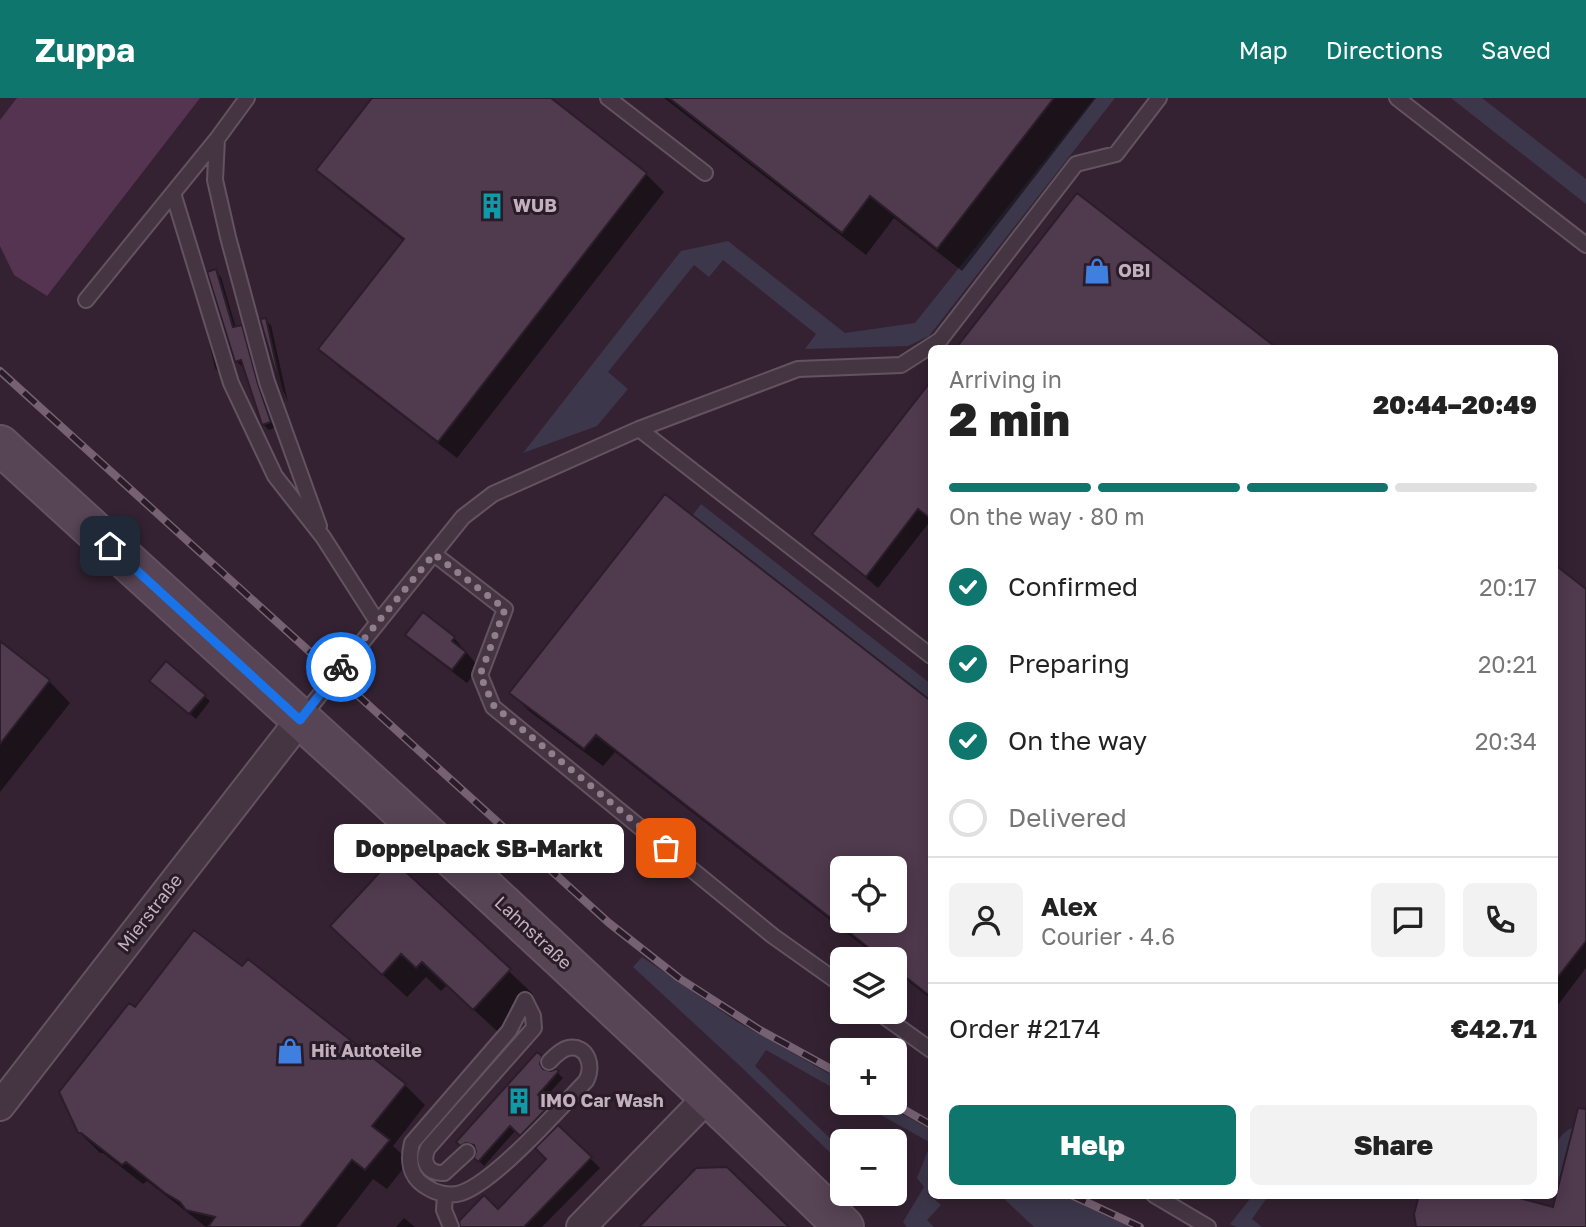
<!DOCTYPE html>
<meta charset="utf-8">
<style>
:root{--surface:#fff;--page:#f2f2f2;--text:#222;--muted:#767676;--line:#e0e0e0;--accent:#0f766e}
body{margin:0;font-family:"Golos Text",sans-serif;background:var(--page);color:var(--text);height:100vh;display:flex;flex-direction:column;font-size:26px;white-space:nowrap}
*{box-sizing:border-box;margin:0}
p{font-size:23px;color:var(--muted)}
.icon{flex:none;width:38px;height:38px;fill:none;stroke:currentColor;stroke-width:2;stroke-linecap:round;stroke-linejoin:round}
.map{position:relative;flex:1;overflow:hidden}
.details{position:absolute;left:928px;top:247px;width:630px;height:854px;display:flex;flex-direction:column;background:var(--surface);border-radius:10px;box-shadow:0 4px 18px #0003}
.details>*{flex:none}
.fabs{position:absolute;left:830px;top:758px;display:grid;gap:14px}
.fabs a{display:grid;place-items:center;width:77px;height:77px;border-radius:10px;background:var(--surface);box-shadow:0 4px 18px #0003;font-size:35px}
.pin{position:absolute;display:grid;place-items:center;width:60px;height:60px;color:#fff;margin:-30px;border-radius:14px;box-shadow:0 4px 10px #0006}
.courier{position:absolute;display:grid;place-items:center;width:70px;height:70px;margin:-35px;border:5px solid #1a73e8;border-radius:50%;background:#fff;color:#222;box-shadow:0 2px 9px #0007}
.bubble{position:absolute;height:49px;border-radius:10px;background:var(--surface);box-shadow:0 4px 18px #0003;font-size:23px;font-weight:800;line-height:49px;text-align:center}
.overview em{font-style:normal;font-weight:800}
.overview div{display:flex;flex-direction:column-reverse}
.overview{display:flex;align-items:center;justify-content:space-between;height:119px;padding:0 21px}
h1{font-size:46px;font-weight:800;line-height:52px}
.bar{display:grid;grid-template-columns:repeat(4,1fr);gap:10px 7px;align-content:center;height:84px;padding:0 21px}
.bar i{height:9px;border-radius:5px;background:var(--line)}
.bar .selected{background:var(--accent)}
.bar p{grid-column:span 4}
.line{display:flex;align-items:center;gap:18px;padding:0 21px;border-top:2px solid var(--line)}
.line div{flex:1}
.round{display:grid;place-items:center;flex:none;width:74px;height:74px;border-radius:10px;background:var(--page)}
ol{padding:0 21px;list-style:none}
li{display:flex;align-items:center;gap:21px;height:77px}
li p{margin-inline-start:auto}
li .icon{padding:7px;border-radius:50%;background:var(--accent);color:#fff;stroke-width:4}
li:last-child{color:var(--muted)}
li i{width:38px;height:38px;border:4px solid var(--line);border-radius:50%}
.primary-button{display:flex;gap:14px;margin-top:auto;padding:14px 21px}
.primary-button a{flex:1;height:80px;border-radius:10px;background:var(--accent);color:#fff;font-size:28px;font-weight:800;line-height:80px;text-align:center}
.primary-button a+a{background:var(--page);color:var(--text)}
header{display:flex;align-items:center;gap:42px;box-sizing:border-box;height:98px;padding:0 35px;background:var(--accent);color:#fff}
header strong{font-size:33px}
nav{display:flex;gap:38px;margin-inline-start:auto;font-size:24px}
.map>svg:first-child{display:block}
.green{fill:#3d374b}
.water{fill:#553451}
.shadow{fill:#0007;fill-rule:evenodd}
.building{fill:#503a4e;stroke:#2c1d2a;stroke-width:2;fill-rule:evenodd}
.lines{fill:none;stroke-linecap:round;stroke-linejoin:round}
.lane-casing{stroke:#635361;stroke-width:18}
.street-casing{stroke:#635361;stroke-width:32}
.secondary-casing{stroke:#635361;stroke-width:42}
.lane{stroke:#453543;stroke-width:14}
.street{stroke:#453543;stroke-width:28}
.secondary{stroke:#574455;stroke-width:38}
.rail-casing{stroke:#756172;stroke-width:8}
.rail{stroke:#2a1b28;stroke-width:5;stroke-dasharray:16;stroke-linecap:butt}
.done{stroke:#907e8e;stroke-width:7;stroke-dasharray:0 12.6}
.route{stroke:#1a73e8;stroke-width:9}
.labels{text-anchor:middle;stroke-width:6;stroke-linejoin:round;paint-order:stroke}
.poi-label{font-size:18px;font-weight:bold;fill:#c2b0bf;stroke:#2a1b28;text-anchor:start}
.street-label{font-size:18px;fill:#c2b0bf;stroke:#2a1b28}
</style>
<header>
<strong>Zuppa</strong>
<nav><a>Map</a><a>Directions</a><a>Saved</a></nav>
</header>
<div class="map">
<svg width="1586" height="1129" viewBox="0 0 1586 1129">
<rect width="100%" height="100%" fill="#342232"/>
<path class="green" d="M 1094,0 L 1115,0 L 929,238 L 908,248 L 805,251 L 816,236 L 723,162 L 709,179 L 694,167 L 608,274 L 628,291 L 597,328 L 523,355 L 681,153 L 728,143 L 845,235 L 915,225 Z
M 1451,0 L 1482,0 L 1586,81 L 1586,106 Z
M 701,406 L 931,586 L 931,603 L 692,418 Z
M 642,859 L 736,923 L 842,983 L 842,995 L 766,952 L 755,968 L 842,1052 L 842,1066 L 739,967 L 633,869 Z
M 859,1005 L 882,1005 L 931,1032 L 931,1090 L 927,1095 L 941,1107 L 927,1122 L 934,1129 L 907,1129 L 903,1124 L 924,1089 L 917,1080 L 931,1045 Z
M 1586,1025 L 1586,1035 L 1571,1037 L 1558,1088 L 1554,1087 C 1554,1055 1549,1034 1586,1025 Z
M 1000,1097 L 1061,1097 L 1130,1129 L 1034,1129 Z
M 1253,1097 L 1269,1097 L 1252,1121 L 1262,1129 L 1236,1129 L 1230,1126 Z"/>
<path class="water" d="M 17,0 L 200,0 L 47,198 L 14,177 L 0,148 L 0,22 Z"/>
<path class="shadow" d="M 374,0 L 548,0 L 646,76 L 664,94 L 457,360 L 339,269 L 321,251 L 404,143 L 337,90 L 319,72 Z
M 664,0 L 1096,0 L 962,173 L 894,120 L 866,157 Z
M 1078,97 L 1274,250 L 959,250 Z
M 215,173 L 221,179 L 236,230 L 241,229 L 247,234 L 263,294 L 276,329 L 269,332 L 263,326 L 245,268 L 242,268 L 236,263 Z
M 265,222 L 271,227 L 288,304 L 278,281 Z
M 207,236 L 210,238 L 220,276 L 215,270 Z
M 931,286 L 931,422 L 878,490 L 814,436 Z
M 1554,468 L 1586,493 L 1586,870 L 1554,912 Z
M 423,517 L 454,540 L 479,569 L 467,585 L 422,551 L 408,537 Z
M 0,545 L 49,583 L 70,605 L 0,694 Z
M 157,588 L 204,598 L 210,603 L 196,621 Z
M 511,595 L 931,605 L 931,901 L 894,872 L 894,861 L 880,861 L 615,654 L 603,668 L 529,613 ZM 842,770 L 894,770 L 894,822 L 842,822 Z
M 392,764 L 533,896 L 498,934 L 447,887 L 441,893 L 426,879 L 407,899 L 356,852 Z
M 135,911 L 405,987 L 425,1007 L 393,1048 L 409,1063 L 387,1091 L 373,1081 L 336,1129 L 206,1129 L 147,1083 L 143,1086 L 103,1055 L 100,1055 L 79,1034 Z
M 537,956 L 547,965 L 544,973 L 556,973 L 563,980 L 542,1003 L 554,1014 L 527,1042 L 516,1032 L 484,1068 L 476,1060 L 478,1051 L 472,1049 L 467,1052 L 458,1044 Z
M 558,1029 L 600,1070 L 542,1129 L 462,1129 L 498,1113 L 548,1061 Z
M 404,1120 L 415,1129 L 396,1129 Z"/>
<path class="building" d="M 372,0 L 551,0 L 647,75 L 438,344 L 318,251 L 404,141 L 316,72 Z
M 669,0 L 1054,0 L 937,151 L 870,98 L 842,135 Z
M 1077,95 L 1277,250 L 956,250 Z
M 216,171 L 233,229 L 242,227 L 258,286 L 271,324 L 262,327 L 241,262 L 235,264 L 207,174 Z
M 266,220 L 284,303 L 260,221 Z
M 931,283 L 931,421 L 918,411 L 866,479 L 812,436 Z
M 665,396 L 931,603 L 931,899 L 894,870 L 894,861 L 883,861 L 596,637 L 584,651 L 509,595 ZM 842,770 L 894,770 L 894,822 L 842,822 Z
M 1554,466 L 1586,491 L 1586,843 L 1554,884 Z
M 423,514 L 455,539 L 452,543 L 466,554 L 452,572 L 405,537 Z
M 0,543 L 50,582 L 0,646 Z
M 166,563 L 206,597 L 189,616 L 149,583 Z
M 392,761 L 511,871 L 473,912 L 422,864 L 416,870 L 401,856 L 382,877 L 330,828 Z
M 194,832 L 242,868 L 248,861 L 406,986 L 372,1028 L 390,1042 L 365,1072 L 352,1062 L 300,1129 L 208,1129 L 215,1119 L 186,1112 L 180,1104 L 165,1095 L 126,1064 L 122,1067 L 81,1035 L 78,1035 L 59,994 L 129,905 L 135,909 Z
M 537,954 L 542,958 L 540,966 L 543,971 L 551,973 L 556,971 L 559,973 L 538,997 L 550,1007 L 520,1038 L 510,1028 L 478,1064 L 474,1060 L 476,1053 L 474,1047 L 466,1045 L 460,1048 L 456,1044 Z
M 1578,1010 L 1586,1011 L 1586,1129 L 1416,1129 L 1414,1116 L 1419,1097 L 1508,1097 L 1553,1109 Z
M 558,1027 L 592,1059 L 524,1129 L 460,1129 L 459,1123 L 484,1097 L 498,1111 L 546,1061 L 535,1050 Z
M 727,1069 L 789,1129 L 639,1129 L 696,1070 Z"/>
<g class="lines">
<g class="lane-casing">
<path id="lane" d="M 608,0 L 705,75
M 1397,0 L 1586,147
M 217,41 L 215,82 L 228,139 L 267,284 L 319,428
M 173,95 L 231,285 L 275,378 L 323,439 L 378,525
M 86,202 L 217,41 L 247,0
M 639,331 L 931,558
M 434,456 L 505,511 L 480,577 L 493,609 L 773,838 L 842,887
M 302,619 L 463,419 L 493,396 L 639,331 L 798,271 L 901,267 L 940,242 L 1076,66 L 1116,56 L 1159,0
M 525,902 L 509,933 L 412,1045 C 408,1061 409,1078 425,1088 C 435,1095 449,1099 461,1095 C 495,1084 559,1011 586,983 C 594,969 588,946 568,950 C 560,952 554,959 549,964
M 878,914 L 931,952
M 467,1054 L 444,1075 C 428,1076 421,1064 428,1050 L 534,930 L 533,918 L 525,902
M 445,1097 L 444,1112 L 451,1129
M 1154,1097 L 1208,1129"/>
</g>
<g class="street-casing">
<path id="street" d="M 0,1008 L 300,622
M 581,1129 L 709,998"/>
</g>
<g class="secondary-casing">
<path id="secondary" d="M 0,347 C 283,606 569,861 844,1129"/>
</g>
<use href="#lane" class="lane"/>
<use href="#street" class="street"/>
<use href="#secondary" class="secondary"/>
<g class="rail-casing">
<path id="rail" d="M 0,273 L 609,825 L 679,880 L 760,932 L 842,977
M 891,1004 L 931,1027
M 1071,1097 L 1140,1129"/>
</g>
<use href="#rail" class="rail"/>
</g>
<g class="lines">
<path class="done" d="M 341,569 L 434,456 L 505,511 L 480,577 L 494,608 L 666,750"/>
<path class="route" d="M 110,448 L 300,622 L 341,569"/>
</g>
<defs>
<g id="building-bare" transform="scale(2.1)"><path d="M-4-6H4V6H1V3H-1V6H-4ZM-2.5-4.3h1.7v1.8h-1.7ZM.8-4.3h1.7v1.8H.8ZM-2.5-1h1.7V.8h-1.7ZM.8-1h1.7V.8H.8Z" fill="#0f9aa8" stroke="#2a1b28" stroke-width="2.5" paint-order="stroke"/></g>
<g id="shop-bare" transform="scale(2.1)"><path d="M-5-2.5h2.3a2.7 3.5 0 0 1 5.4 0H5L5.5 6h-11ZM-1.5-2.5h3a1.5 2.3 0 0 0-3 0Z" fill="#3f7fe0" stroke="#2a1b28" stroke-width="2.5" paint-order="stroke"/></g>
</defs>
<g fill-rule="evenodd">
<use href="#building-bare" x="492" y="108"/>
<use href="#shop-bare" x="1097" y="173"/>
<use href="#shop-bare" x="290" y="953"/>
<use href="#building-bare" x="519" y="1003"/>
</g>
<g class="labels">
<g class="poi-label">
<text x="513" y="114">WUB</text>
<text x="1118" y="179">OBI</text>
<text x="311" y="959">Hit Autoteile</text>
<text x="540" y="1009">IMO Car Wash</text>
</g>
<g class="street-label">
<text transform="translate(150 815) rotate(-52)" y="6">Mierstraße</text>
<text transform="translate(533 835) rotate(43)" y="6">Lahnstraße</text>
</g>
</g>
</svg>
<div class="fabs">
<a><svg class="icon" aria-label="locate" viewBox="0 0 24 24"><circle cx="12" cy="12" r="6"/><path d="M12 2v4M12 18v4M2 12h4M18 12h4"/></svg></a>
<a><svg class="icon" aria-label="layers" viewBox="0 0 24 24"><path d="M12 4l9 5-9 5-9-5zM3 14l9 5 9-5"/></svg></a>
<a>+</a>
<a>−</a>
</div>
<div class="pin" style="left:666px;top:750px;background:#ea580c"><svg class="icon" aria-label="bag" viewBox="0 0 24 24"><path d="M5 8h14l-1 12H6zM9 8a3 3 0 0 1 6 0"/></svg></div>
<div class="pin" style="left:110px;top:448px;background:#1f2937"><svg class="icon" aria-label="home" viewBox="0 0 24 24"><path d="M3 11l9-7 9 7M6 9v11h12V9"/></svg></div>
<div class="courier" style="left:341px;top:569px"><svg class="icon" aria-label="bike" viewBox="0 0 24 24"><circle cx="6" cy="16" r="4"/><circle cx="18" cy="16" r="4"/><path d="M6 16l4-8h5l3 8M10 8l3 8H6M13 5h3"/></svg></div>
<div class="bubble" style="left:334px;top:726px;width:290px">Doppelpack SB-Markt</div>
<section class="details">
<div class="overview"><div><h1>2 min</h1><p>Arriving in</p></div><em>20:44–20:49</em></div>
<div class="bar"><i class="selected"></i><i class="selected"></i><i class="selected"></i><i></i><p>On the way · 80 m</p></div>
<ol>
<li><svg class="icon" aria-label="check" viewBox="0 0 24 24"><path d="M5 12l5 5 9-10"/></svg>Confirmed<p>20:17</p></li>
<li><svg class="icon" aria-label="check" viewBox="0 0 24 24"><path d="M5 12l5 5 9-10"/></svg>Preparing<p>20:21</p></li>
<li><svg class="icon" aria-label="check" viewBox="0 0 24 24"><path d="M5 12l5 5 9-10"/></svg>On the way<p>20:34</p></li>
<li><i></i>Delivered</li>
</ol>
<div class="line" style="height:126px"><a class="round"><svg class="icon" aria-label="person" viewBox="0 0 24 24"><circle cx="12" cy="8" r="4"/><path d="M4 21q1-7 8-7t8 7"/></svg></a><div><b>Alex</b><p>Courier · 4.6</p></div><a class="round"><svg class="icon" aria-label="chat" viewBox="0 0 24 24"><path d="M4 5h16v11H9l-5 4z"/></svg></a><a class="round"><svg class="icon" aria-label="phone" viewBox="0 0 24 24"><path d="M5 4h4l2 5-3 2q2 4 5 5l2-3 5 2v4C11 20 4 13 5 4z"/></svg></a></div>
<div class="line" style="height:91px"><div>Order #2174</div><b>€42.71</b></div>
<div class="primary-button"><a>Help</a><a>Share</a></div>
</section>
</div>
